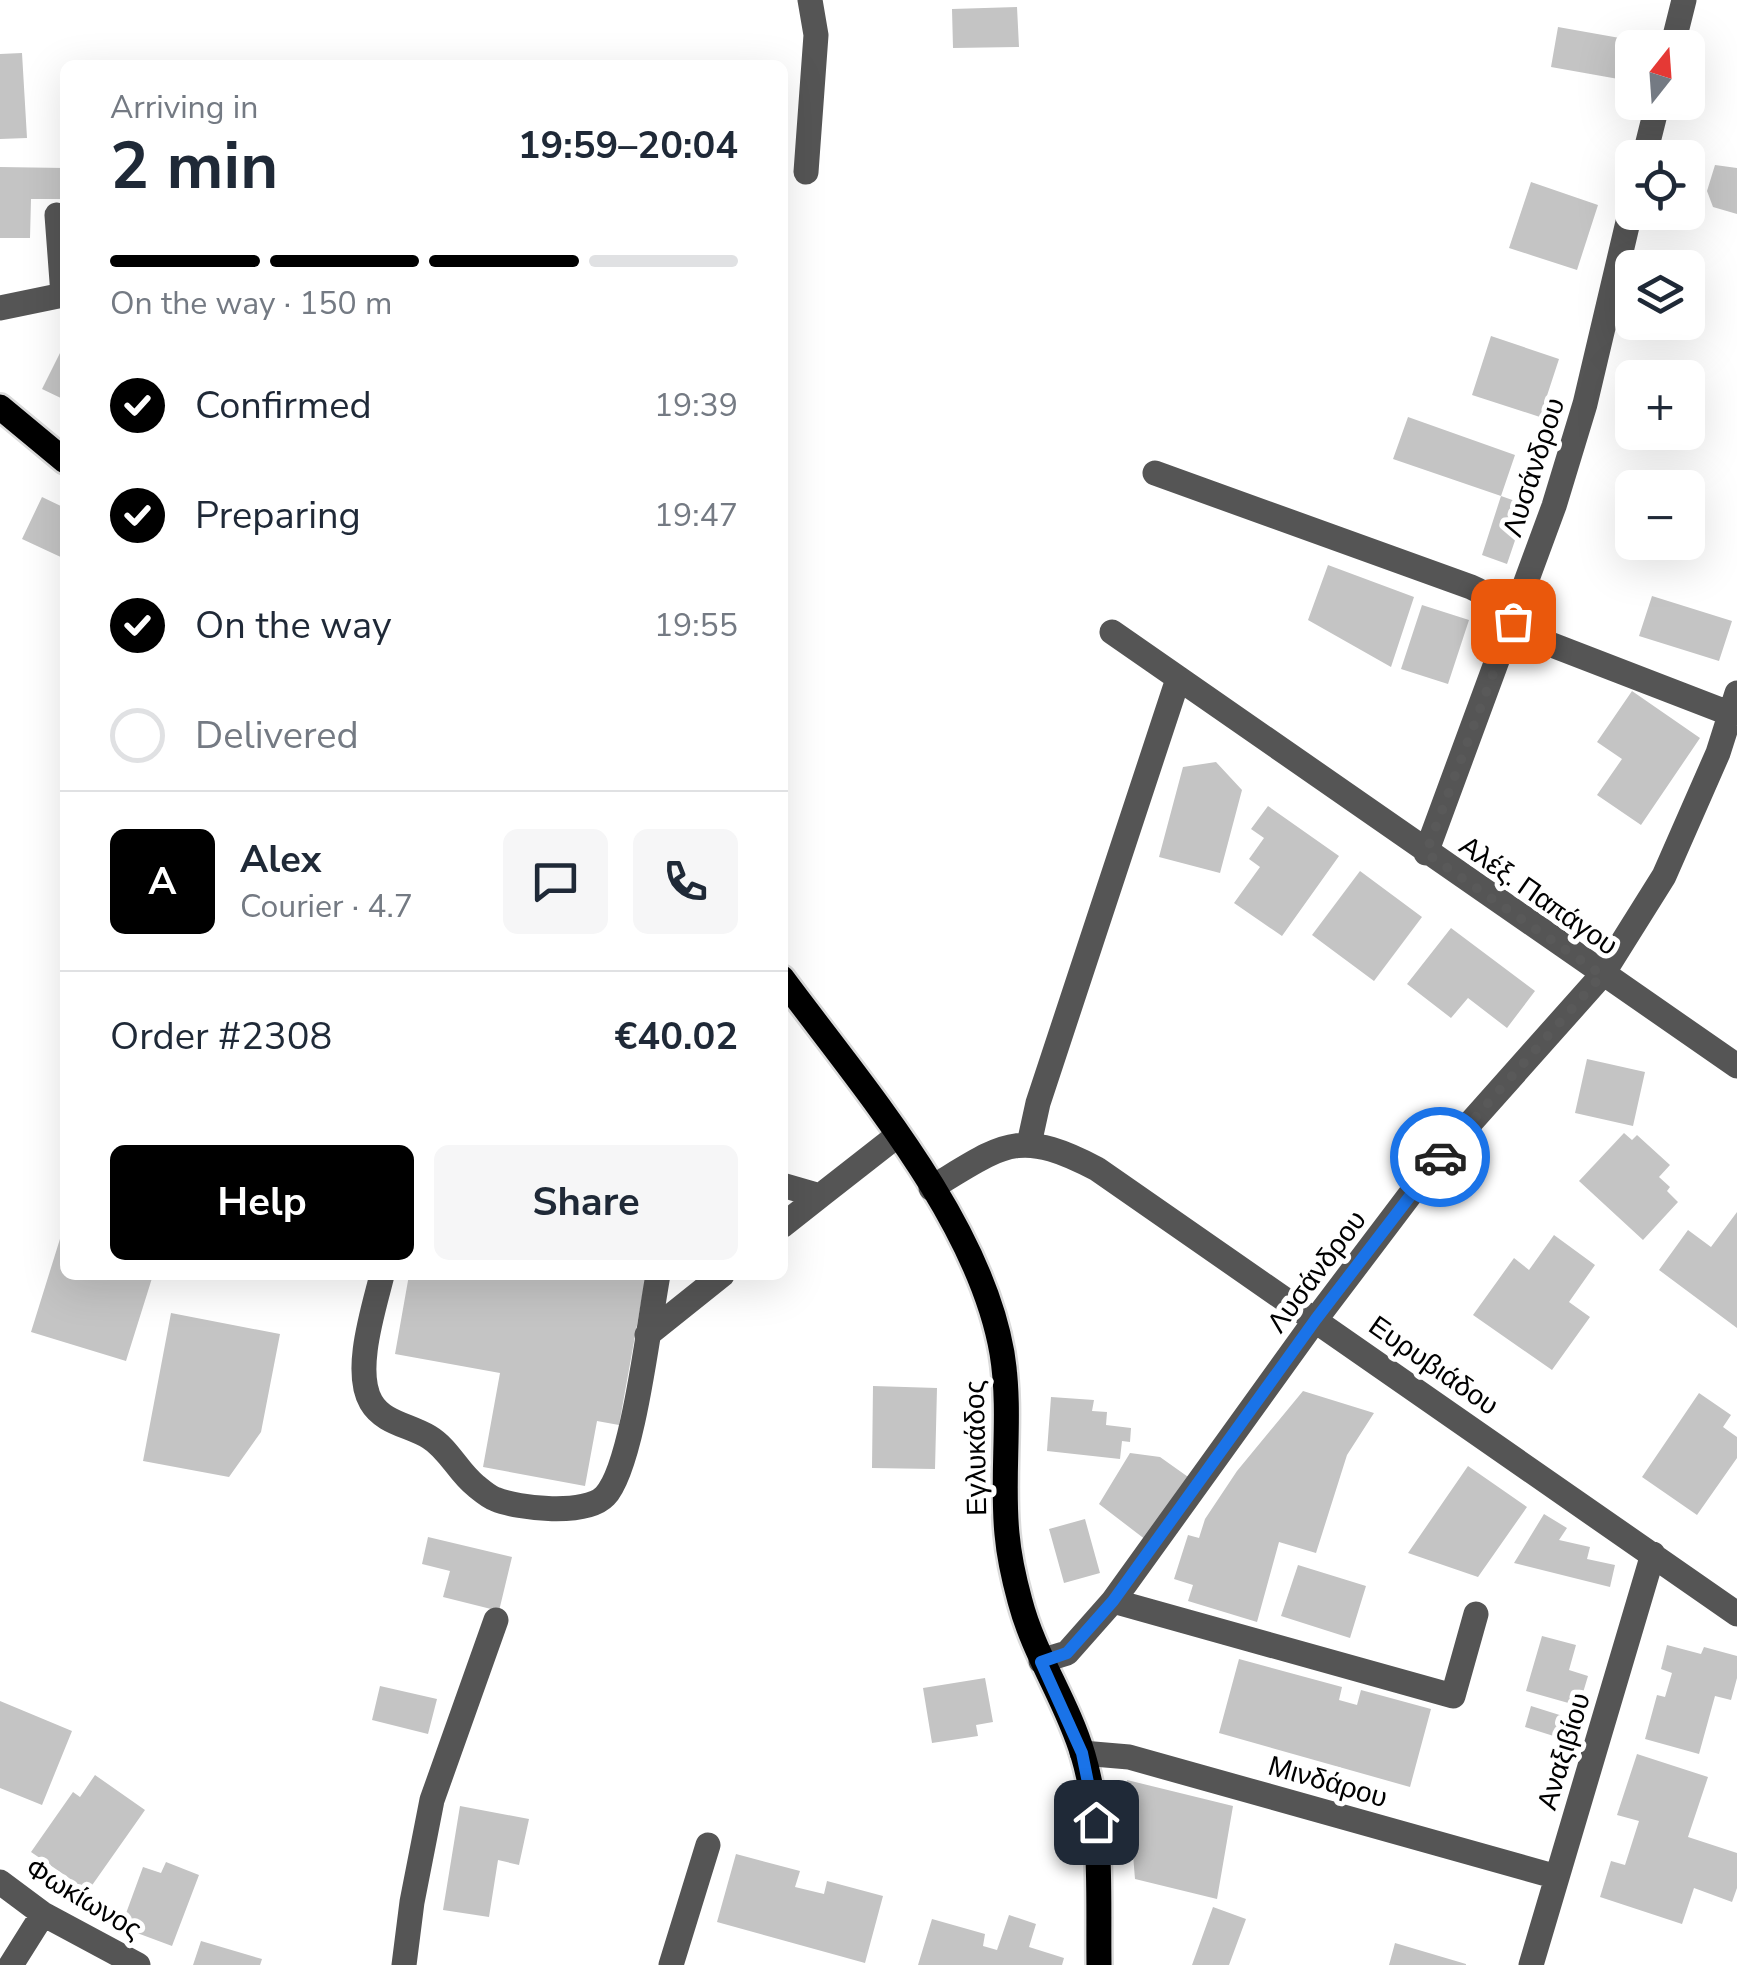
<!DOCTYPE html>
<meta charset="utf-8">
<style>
:root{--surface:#fff;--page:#f6f6f7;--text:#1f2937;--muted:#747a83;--line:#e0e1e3;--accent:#000}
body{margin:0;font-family:"Nunito Sans",sans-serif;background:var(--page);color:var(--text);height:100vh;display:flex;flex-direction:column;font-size:38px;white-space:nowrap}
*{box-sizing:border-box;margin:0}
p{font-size:32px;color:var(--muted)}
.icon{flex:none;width:55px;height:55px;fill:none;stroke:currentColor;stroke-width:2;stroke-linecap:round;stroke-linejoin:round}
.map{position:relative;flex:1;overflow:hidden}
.side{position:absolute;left:60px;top:60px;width:728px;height:1220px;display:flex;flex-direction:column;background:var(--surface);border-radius:15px;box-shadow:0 10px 40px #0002}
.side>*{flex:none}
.needle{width:65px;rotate:17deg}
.tools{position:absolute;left:1615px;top:30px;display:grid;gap:20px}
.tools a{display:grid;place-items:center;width:90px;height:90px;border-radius:15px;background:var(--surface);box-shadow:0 10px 40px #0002;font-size:50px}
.pin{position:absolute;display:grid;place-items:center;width:85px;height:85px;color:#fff;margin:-42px;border-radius:20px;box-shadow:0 5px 15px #0006}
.courier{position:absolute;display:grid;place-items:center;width:100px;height:100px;margin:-50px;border:8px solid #1a73e8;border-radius:50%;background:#fff;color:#222;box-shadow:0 2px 12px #0007}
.overview em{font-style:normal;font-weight:700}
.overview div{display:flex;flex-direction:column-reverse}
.overview{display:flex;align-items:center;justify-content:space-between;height:170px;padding:0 50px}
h1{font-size:65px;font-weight:700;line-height:75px}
.bar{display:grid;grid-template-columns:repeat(4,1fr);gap:15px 10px;align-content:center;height:120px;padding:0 50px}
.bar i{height:12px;border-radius:8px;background:var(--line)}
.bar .on{background:var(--accent)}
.bar p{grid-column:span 4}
.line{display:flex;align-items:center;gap:25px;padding:0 50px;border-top:2px solid var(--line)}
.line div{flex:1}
.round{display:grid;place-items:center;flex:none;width:105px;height:105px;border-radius:15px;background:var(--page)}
ol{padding:0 50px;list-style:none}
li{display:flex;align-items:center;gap:30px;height:110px}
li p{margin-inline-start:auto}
li .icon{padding:10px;border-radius:50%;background:var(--accent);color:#fff;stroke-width:4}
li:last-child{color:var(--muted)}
li i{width:55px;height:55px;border:5px solid var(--line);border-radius:50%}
.action{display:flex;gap:20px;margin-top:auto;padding:20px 50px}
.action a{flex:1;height:115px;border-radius:15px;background:var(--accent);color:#fff;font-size:40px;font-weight:700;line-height:115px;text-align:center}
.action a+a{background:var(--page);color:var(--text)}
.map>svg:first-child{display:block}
.building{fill:#c4c4c4}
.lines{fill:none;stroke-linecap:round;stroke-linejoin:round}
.major-casing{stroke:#dbdbdb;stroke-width:30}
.minor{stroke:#555;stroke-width:25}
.major{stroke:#000;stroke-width:25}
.done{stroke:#595959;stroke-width:10;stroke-dasharray:0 18}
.route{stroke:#1a73e8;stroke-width:12}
.labels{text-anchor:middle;stroke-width:10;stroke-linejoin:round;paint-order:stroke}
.street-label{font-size:28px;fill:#000;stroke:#fff}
</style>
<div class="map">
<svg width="1737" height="1965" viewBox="0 0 1737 1965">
<rect width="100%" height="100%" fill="#fff"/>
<path class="building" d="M 1017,7 L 1019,47 L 953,48 L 952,9 Z
M 1558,27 L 1631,40 L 1624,80 L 1551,67 Z
M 22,53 L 27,138 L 0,139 L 0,54 Z
M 1715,165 L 1737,168 L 1737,214 L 1713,207 L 1707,191 Z
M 0,167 L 65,168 L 65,199 L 31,199 L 30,238 L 0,238 Z
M 1531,182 L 1598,205 L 1577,270 L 1509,248 Z
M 1491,336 L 1559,359 L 1540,417 L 1472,395 Z
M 65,343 L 65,400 L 42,389 Z
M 1408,417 L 1515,455 L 1501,496 L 1393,459 Z
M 1501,496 L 1527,505 L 1507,564 L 1482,555 Z
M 42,497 L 65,508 L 65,559 L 22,539 Z
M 1328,565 L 1414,597 L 1391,667 L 1308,620 Z
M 1652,596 L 1732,621 L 1719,661 L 1639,636 Z
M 1422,605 L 1469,620 L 1448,684 L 1401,669 Z
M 1632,691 L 1700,738 L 1641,825 L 1597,795 L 1622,759 L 1597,742 Z
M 1216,762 L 1242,790 L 1220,873 L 1159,857 L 1183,767 Z
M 1268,806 L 1339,856 L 1282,936 L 1234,903 L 1260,867 L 1249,859 L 1264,838 L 1251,829 Z
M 1360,871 L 1422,917 L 1374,981 L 1312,935 Z
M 1451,928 L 1535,991 L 1507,1028 L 1468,998 L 1451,1018 L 1407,984 Z
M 1587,1059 L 1645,1072 L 1633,1126 L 1575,1113 Z
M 1624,1133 L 1632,1140 L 1637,1135 L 1670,1165 L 1659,1177 L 1670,1187 L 1667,1191 L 1678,1202 L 1643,1240 L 1579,1181 Z
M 1737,1212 L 1737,1328 L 1659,1270 L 1688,1230 L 1711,1247 Z
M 64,1226 L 65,1275 L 153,1275 L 126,1361 L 31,1332 Z
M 1554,1235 L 1595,1265 L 1569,1302 L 1590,1317 L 1552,1370 L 1473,1315 L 1514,1258 L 1529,1270 Z
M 409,1275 L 646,1275 L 619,1425 L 597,1421 L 585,1486 L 483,1467 L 500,1373 L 395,1354 Z
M 171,1313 L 280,1334 L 261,1432 L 229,1477 L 143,1461 Z
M 873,1386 L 937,1388 L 935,1469 L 872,1468 Z
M 1303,1391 L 1374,1413 L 1347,1455 L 1316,1553 L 1279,1542 L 1257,1622 L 1188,1601 L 1193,1585 L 1174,1579 L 1188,1535 L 1199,1538 L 1205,1519 L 1237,1471 Z
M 1699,1393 L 1731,1415 L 1723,1427 L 1737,1437 L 1737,1458 L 1697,1515 L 1642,1477 Z
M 1051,1397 L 1094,1400 L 1092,1411 L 1107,1412 L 1106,1425 L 1131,1428 L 1130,1442 L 1122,1441 L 1120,1459 L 1047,1451 Z
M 1130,1453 L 1160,1457 L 1191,1479 L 1146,1540 L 1099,1504 Z
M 1468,1466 L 1527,1507 L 1478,1577 L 1408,1553 Z
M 1544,1514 L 1567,1528 L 1559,1540 L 1590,1547 L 1587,1559 L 1615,1565 L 1610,1587 L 1514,1563 Z
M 1085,1519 L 1100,1573 L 1064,1583 L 1049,1529 Z
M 428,1537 L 512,1557 L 499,1611 L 443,1597 L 450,1571 L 422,1564 Z
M 1298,1565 L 1366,1586 L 1350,1638 L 1281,1616 Z
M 1542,1636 L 1576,1645 L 1569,1670 L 1588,1676 L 1579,1706 L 1526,1691 Z
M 1667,1645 L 1701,1654 L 1704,1647 L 1737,1656 L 1737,1678 L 1731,1700 L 1715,1696 L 1699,1754 L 1645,1739 L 1657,1695 L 1665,1697 L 1672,1673 L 1661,1669 Z
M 1239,1659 L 1342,1687 L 1339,1700 L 1357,1705 L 1361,1690 L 1431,1709 L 1410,1787 L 1219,1733 Z
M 985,1678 L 993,1722 L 976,1725 L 978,1736 L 932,1743 L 923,1688 Z
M 380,1686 L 437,1699 L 428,1734 L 372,1720 Z
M 0,1701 L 72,1731 L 42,1805 L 0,1788 Z
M 1531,1706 L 1585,1723 L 1579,1744 L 1525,1727 Z
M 1637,1754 L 1708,1777 L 1688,1837 L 1737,1853 L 1737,1888 L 1732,1902 L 1694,1888 L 1682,1924 L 1600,1897 L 1611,1861 L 1625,1865 L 1639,1821 L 1617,1815 Z
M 95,1775 L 145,1810 L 88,1891 L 31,1852 L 73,1792 L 80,1797 Z
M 1127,1780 L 1233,1806 L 1217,1899 L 1135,1879 Z
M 460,1806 L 529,1819 L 519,1865 L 498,1860 L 489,1917 L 443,1910 Z
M 736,1854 L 800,1871 L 795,1887 L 824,1894 L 827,1881 L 883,1896 L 865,1963 L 717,1922 Z
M 166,1862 L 199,1875 L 172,1946 L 121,1927 L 143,1867 L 161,1873 Z
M 1213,1907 L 1246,1919 L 1229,1965 L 1192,1965 Z
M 1009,1915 L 1036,1924 L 1029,1947 L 1064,1958 L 1062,1965 L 918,1965 L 932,1919 L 985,1934 L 983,1946 L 997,1950 Z
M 201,1941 L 262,1959 L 260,1965 L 193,1965 Z
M 1395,1943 L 1466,1964 L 1466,1965 L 1389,1965 Z"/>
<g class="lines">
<g class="major-casing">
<path id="major" d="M 0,407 L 65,461
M 782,978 C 861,1085 979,1220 1002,1353 C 1012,1414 1001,1474 1007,1534 C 1009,1557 1014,1579 1020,1601 C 1034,1655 1067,1701 1083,1755 C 1103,1822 1098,1895 1099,1965"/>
</g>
<path class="minor" d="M 1672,48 L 1684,0
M 1644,158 L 1658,102
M 806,172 L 816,35 L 810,0
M 0,308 L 63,295 L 57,215
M 1155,473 L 1471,587 C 1504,601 1507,623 1534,638 L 1731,714
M 1112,632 L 1737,1066
M 1426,853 L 1554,506 L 1585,404 L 1632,205
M 1029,1144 L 1038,1103 L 1178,679
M 782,1185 L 820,1196 L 898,1135
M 931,1188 C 1003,1145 1017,1127 1097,1169 L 1737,1614
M 782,1226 L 820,1196
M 382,1275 C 374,1308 353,1371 371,1402 C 383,1423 409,1425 429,1437 C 449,1449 458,1472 476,1486 C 481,1490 489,1497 495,1499 C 519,1509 586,1516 605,1496 C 633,1467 649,1322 658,1275
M 647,1335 L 722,1275
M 1113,1601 L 1453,1696 L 1476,1614
M 1041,1661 L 1067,1653 L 1113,1601 L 1316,1319 L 1431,1167 L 1602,975 L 1664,876 L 1718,753 L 1737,693
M 1082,1753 L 1129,1757 L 1557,1877
M 0,1882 L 43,1914 L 138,1965
M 11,1965 L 43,1914
M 404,1965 L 412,1902 L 432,1800 L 496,1620
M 671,1965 L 708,1845
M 1531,1965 L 1653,1554"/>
<use href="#major" class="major"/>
</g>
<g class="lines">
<path class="done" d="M 1440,1157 L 1602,975 L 1426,853 L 1513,621"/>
<path class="route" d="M 1096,1822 L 1082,1753 L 1041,1662 L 1067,1653 L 1113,1601 L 1316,1319 L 1440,1157"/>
</g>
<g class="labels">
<g class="street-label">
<text transform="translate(1533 467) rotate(-72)" y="10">Λυσάνδρου</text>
<text transform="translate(1539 895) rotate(35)" y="10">Αλέξ. Παπάγου</text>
<text transform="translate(1316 1271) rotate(-53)" y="10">Λυσάνδρου</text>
<text transform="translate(1434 1365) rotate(35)" y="10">Ευρυβιάδου</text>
<text transform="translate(975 1448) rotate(-91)" y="10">Εγλυκάδος</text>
<text transform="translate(1563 1751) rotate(-73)" y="10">Αναξιβίου</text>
<text transform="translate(1328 1781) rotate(16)" y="10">Μινδάρου</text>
<text transform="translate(84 1898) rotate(31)" y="10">Φωκίωνος</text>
</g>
</g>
</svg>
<div class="tools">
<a><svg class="needle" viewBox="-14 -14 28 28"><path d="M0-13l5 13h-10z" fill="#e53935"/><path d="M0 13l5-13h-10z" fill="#747a83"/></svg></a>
<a><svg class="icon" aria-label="locate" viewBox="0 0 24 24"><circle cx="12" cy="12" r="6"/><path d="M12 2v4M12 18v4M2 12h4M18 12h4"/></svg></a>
<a><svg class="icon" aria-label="layers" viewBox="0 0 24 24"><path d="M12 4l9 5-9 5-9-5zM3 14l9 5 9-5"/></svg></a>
<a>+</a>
<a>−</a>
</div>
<div class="pin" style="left:1513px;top:621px;background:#ea580c"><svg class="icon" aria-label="bag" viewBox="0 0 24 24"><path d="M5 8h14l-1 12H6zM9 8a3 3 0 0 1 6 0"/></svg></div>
<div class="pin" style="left:1096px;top:1822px;background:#1f2937"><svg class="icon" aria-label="home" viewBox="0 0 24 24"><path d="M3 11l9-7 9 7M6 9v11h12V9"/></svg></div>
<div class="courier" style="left:1440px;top:1157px"><svg class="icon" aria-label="car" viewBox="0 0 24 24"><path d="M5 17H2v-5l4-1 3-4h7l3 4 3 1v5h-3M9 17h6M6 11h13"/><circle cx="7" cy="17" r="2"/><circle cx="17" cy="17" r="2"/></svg></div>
<section class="side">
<div class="overview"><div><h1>2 min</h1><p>Arriving in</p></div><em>19:59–20:04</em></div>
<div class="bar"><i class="on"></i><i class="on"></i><i class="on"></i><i></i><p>On the way · 150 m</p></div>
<ol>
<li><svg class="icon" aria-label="check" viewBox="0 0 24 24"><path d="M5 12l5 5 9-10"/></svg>Confirmed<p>19:39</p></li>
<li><svg class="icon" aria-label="check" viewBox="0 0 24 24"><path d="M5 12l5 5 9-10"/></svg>Preparing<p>19:47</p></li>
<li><svg class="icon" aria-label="check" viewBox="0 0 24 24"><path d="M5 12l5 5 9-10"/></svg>On the way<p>19:55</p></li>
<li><i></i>Delivered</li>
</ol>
<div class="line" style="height:180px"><b class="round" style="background:var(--accent);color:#fff">A</b><div><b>Alex</b><p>Courier · 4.7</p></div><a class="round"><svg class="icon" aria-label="chat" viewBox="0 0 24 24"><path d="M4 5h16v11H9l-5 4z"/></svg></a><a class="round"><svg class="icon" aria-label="phone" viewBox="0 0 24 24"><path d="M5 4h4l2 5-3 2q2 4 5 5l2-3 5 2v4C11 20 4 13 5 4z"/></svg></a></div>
<div class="line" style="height:130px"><div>Order #2308</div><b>€40.02</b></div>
<div class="action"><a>Help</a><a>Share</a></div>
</section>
</div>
